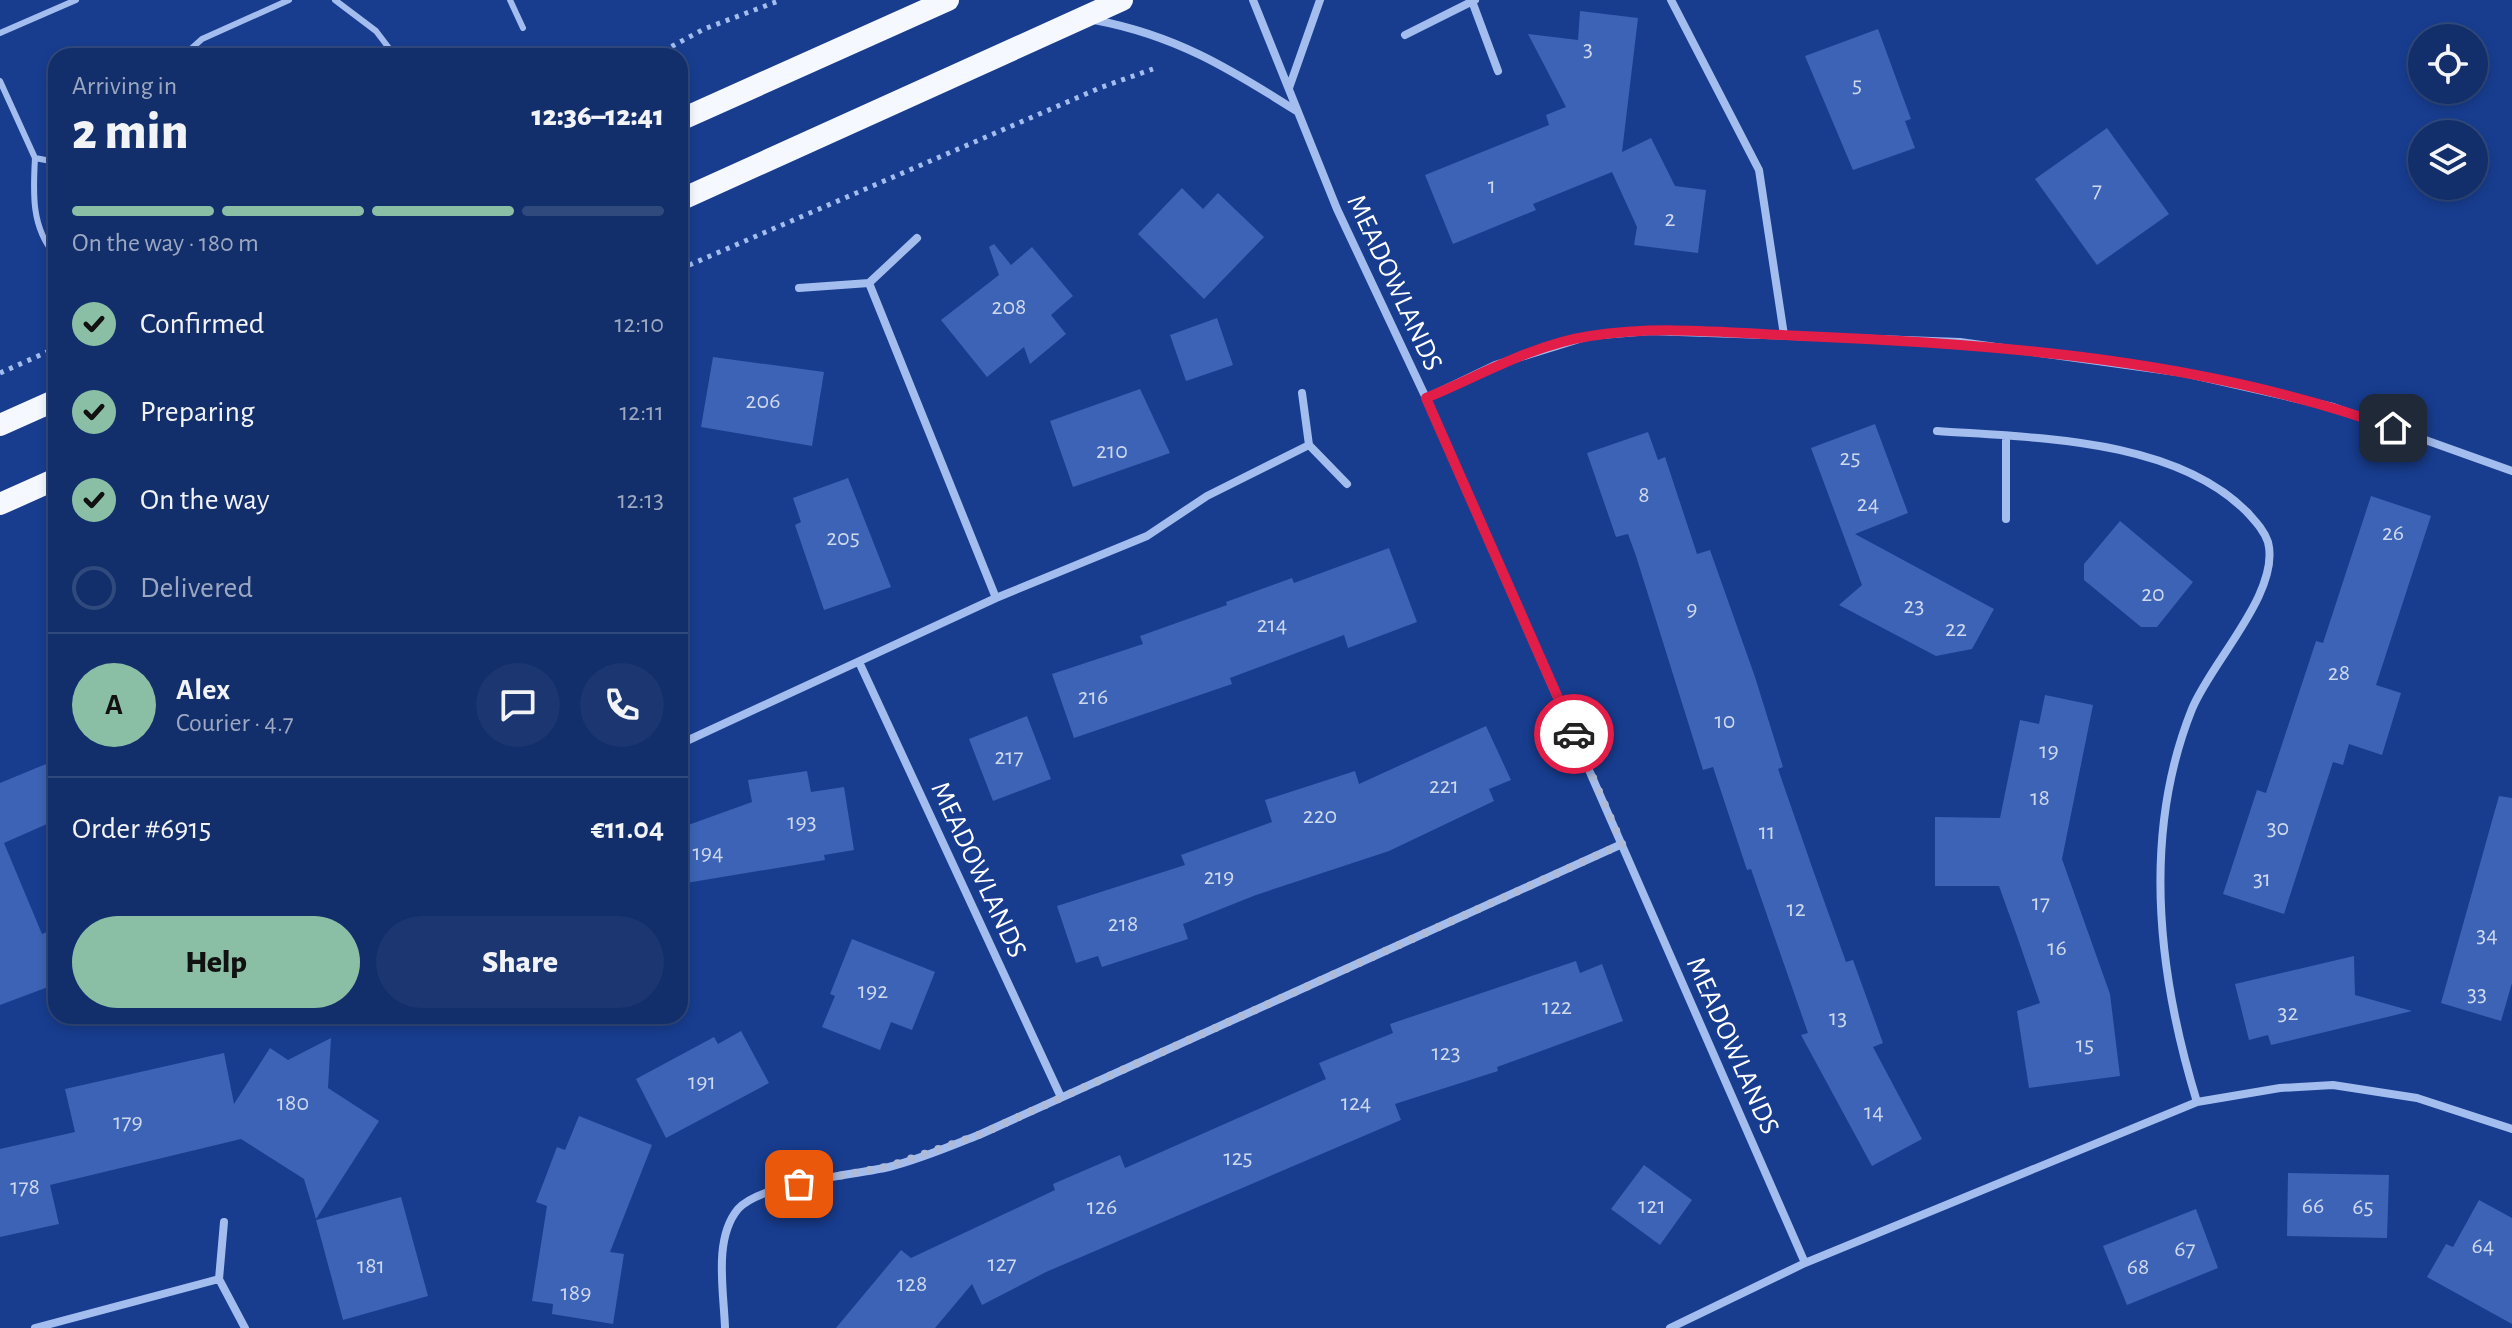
<!DOCTYPE html>
<meta charset="utf-8">
<style>
:root{--surface:#122e6b;--page:#1b3671;--text:#f1f3f6;--muted:#9ca8c1;--line:#314a7e;--accent:#8abfa5}
body{margin:0;font-family:"Alegreya Sans",sans-serif;background:var(--page);color:var(--text);height:100vh;display:flex;flex-direction:column;font-size:30px;white-space:nowrap}
*{box-sizing:border-box;margin:0}
p{font-size:26px;color:var(--muted)}
.icon{flex:none;width:44px;height:44px;fill:none;stroke:currentColor;stroke-width:2;stroke-linecap:round;stroke-linejoin:round}
.map{position:relative;flex:1;overflow:hidden}
.sheet{position:absolute;left:48px;top:48px;width:640px;height:976px;display:flex;flex-direction:column;background:var(--surface);border-radius:24px;box-shadow:0 4px 12px #0003,0 0 0 2px var(--line)}
.sheet>*{flex:none}
.fabs{position:absolute;left:2408px;top:24px;display:grid;gap:16px}
.fabs a{display:grid;place-items:center;width:80px;height:80px;border-radius:50%;background:var(--surface);box-shadow:0 4px 12px #0003,0 0 0 2px var(--line);font-size:40px}
.pin{position:absolute;display:grid;place-items:center;width:68px;height:68px;color:#fff;margin:-34px;border-radius:16px;box-shadow:0 4px 12px #0006}
.courier{position:absolute;display:grid;place-items:center;width:80px;height:80px;margin:-40px;border:6px solid #e11d48;border-radius:50%;background:#fff;color:#222;box-shadow:0 2px 10px #0007}
.headline em{font-style:normal;font-weight:800}
.headline div{display:flex;flex-direction:column-reverse}
.headline{display:flex;align-items:center;justify-content:space-between;height:136px;padding:0 24px}
h1{font-size:52px;font-weight:800;line-height:60px}
.bar{display:grid;grid-template-columns:repeat(4,1fr);gap:12px 8px;align-content:center;height:96px;padding:0 24px}
.bar i{height:10px;border-radius:6px;background:var(--line)}
.bar .on{background:var(--accent)}
.bar p{grid-column:span 4}
.line{display:flex;align-items:center;gap:20px;padding:0 24px;border-top:2px solid var(--line)}
.line div{flex:1}
.round{display:grid;place-items:center;flex:none;width:84px;height:84px;border-radius:42px;background:var(--page)}
ol{padding:0 24px;list-style:none}
li{display:flex;align-items:center;gap:24px;height:88px}
li p{margin-inline-start:auto}
li .icon{padding:8px;border-radius:50%;background:var(--accent);color:#111;stroke-width:4}
li:last-child{color:var(--muted)}
li i{width:44px;height:44px;border:4px solid var(--line);border-radius:50%}
.button{display:flex;gap:16px;margin-top:auto;padding:16px 24px}
.button a{flex:1;height:92px;border-radius:48px;background:var(--accent);color:#111;font-size:32px;font-weight:800;line-height:92px;text-align:center}
.button a+a{background:var(--page);color:var(--text)}
.map>svg:first-child{display:block}
.building{fill:#3c63b5}
.lines{fill:none;stroke-linecap:round;stroke-linejoin:round}
.path{stroke:#a4bdef;stroke-width:5;stroke-dasharray:4 6;stroke-linecap:butt}
.service{stroke:#a4bdef;stroke-width:6}
.minor{stroke:#a4bdef;stroke-width:8}
.trunk{stroke:#f6f8ff;stroke-width:22}
.done{stroke:#aebbd8;stroke-width:8;stroke-dasharray:0 14.4}
.route{stroke:#e11d48;stroke-width:10}
.labels{text-anchor:middle;stroke-width:7;stroke-linejoin:round;paint-order:stroke}
.number-label{font-size:24px;fill:#ced8ec}
.street-label{font-size:28px;fill:#fff;stroke:#183d8f}
</style>
<div class="map">
<svg width="2512" height="1328" viewBox="0 0 2512 1328">
<rect width="100%" height="100%" fill="#183d8f"/>
<path class="building" d="M 1580,11 L 1638,18 L 1622,152 L 1651,138 L 1675,186 L 1706,190 L 1698,253 L 1634,245 L 1637,227 L 1612,172 L 1533,204 L 1536,210 L 1453,244 L 1425,175 L 1549,125 L 1546,115 L 1566,107 L 1528,34 L 1578,40 Z
M 1878,29 L 1911,119 L 1905,121 L 1915,148 L 1853,170 L 1805,56 Z
M 2107,128 L 2169,214 L 2097,265 L 2035,179 Z
M 1182,188 L 1203,209 L 1218,193 L 1264,237 L 1204,299 L 1138,234 Z
M 994,244 L 1011,265 L 1032,247 L 1073,296 L 1051,315 L 1066,334 L 1030,364 L 1024,347 L 987,377 L 941,320 L 999,275 L 989,247 Z
M 1217,318 L 1233,365 L 1186,381 L 1170,335 Z
M 713,357 L 824,372 L 812,446 L 701,427 Z
M 1140,389 L 1170,453 L 1073,487 L 1050,421 Z
M 1875,424 L 1908,513 L 1855,534 L 1994,609 L 1972,649 L 1936,656 L 1839,605 L 1862,585 L 1811,448 Z
M 1648,432 L 1658,460 L 1665,457 L 1697,554 L 1710,550 L 1755,677 L 1783,767 L 1778,769 L 1813,870 L 1846,962 L 1853,960 L 1883,1043 L 1873,1047 L 1922,1139 L 1872,1166 L 1801,1035 L 1808,1033 L 1778,947 L 1751,869 L 1747,870 L 1713,767 L 1703,770 L 1636,556 L 1628,534 L 1616,537 L 1587,453 Z
M 848,478 L 891,587 L 824,610 L 795,525 L 801,522 L 793,498 Z
M 2371,496 L 2431,516 L 2376,685 L 2401,693 L 2382,755 L 2349,744 L 2343,765 L 2333,762 L 2284,914 L 2223,894 L 2257,790 L 2266,793 L 2316,641 L 2323,643 Z
M 2120,521 L 2193,582 L 2157,627 L 2141,627 L 2084,580 L 2084,564 Z
M 1389,548 L 1417,622 L 1348,648 L 1344,635 L 1230,678 L 1232,684 L 1074,738 L 1052,674 L 1143,644 L 1140,636 L 1227,605 L 1226,602 L 1292,578 L 1294,583 Z
M 2045,695 L 2093,705 L 2062,859 L 2110,994 L 2120,1076 L 2029,1088 L 2017,1011 L 2040,1003 L 2017,936 L 1999,886 L 1935,886 L 1935,817 L 2000,818 L 2020,720 L 2039,724 Z
M 1027,716 L 1051,779 L 993,801 L 969,739 Z
M 1486,726 L 1511,780 L 1489,789 L 1494,801 L 1389,851 L 1256,895 L 1183,924 L 1188,939 L 1102,967 L 1098,956 L 1076,963 L 1057,906 L 1185,865 L 1181,855 L 1272,822 L 1265,800 L 1355,771 L 1359,784 Z
M 46,764 L 56,788 L 56,820 L 4,843 L 42,934 L 56,928 L 56,984 L 0,1005 L 0,783 Z
M 807,771 L 811,792 L 844,787 L 854,850 L 824,855 L 825,860 L 680,884 L 680,828 L 752,802 L 748,780 Z
M 2499,796 L 2512,798 L 2512,983 L 2501,1021 L 2441,1003 Z
M 852,939 L 935,972 L 912,1030 L 891,1022 L 880,1050 L 822,1027 L 835,996 L 830,994 Z
M 2354,956 L 2355,995 L 2412,1011 L 2271,1045 L 2268,1035 L 2249,1040 L 2235,984 Z
M 1576,961 L 1580,973 L 1602,964 L 1623,1021 L 1497,1067 L 1498,1071 L 1395,1104 L 1401,1120 L 1046,1272 L 982,1305 L 972,1284 L 935,1328 L 836,1328 L 901,1250 L 911,1258 L 1055,1190 L 1053,1184 L 1120,1155 L 1125,1168 L 1326,1079 L 1319,1063 L 1393,1033 L 1390,1024 Z
M 741,1031 L 769,1083 L 666,1138 L 636,1079 L 714,1037 L 718,1044 Z
M 331,1038 L 328,1088 L 379,1121 L 316,1219 L 304,1179 L 241,1139 L 50,1185 L 59,1224 L 0,1237 L 0,1149 L 75,1132 L 65,1089 L 224,1053 L 234,1104 L 270,1048 L 288,1060 Z
M 579,1116 L 652,1145 L 610,1252 L 624,1254 L 613,1324 L 552,1314 L 553,1304 L 532,1301 L 547,1206 L 536,1202 L 557,1147 L 565,1150 Z
M 1644,1165 L 1692,1200 L 1660,1245 L 1611,1209 Z
M 2288,1173 L 2389,1175 L 2387,1238 L 2287,1236 Z
M 401,1197 L 428,1296 L 343,1320 L 316,1220 Z
M 2479,1200 L 2512,1218 L 2512,1324 L 2427,1277 L 2446,1244 L 2453,1247 Z
M 2196,1209 L 2218,1268 L 2127,1305 L 2103,1246 Z"/>
<g class="lines">
<path class="path" d="M 654,56 L 704,29 L 781,0
M 680,269 L 1102,87 L 1153,69
M 0,373 L 56,348"/>
<path class="service" d="M 335,0 L 376,31 L 395,56
M 510,0 L 523,28
M 0,33 L 76,0
M 183,56 L 202,39 L 289,0
M 0,81 L 35,158 L 56,162
M 35,158 C 33,193 31,228 56,256"/>
<path class="minor" d="M 1253,0 L 1337,209 L 1426,398 L 1805,1263 L 2197,1102 L 2280,1088 L 2333,1085 L 2417,1098 L 2512,1129
M 1671,0 L 1759,170 L 1784,335
M 1472,1 L 1498,71
M 1094,20 C 1175,35 1229,68 1298,112
M 1405,35 L 1475,0
M 1289,88 L 1320,0
M 869,283 L 996,598
M 799,288 L 869,283 L 917,238
M 1302,393 L 1309,445 L 1347,484
M 1426,398 L 1495,365 L 1589,336 L 1650,331 L 1960,342 L 2184,373 L 2333,407 L 2512,471
M 1937,431 C 2036,438 2173,438 2247,512 C 2255,521 2264,530 2268,542 C 2281,592 2211,662 2192,709 C 2141,836 2158,975 2197,1102
M 2006,436 L 2006,519
M 859,662 L 1060,1095
M 680,744 L 996,598 L 1147,536 L 1207,496 L 1309,445
M 224,1222 L 219,1279 L 245,1328
M 35,1328 L 219,1279
M 725,1328 C 724,1292 713,1239 738,1209 C 760,1183 855,1175 889,1167 C 921,1159 951,1146 981,1134 L 1622,844
M 1670,1328 L 1805,1263"/>
<path class="trunk" d="M 680,120 L 948,0
M 680,200 L 1122,0
M 0,425 L 56,400
M 0,504 L 56,479"/>
</g>
<g class="lines">
<path class="done" d="M 799,1184 L 890,1166 L 981,1134 L 1622,844 L 1574,734"/>
<path class="route" d="M 1574,734 L 1426,398 C 1480,376 1531,345 1590,336 C 1659,325 1732,333 1802,336 C 2000,344 2205,360 2393,428"/>
</g>
<g class="labels">
<g class="number-label">
<text x="1588" y="56">3</text>
<text x="1857" y="92">5</text>
<text x="1492" y="193">1</text>
<text x="2097" y="197">7</text>
<text x="1670" y="226">2</text>
<text x="1009" y="314">208</text>
<text x="763" y="408">206</text>
<text x="1112" y="458">210</text>
<text x="1850" y="465">25</text>
<text x="1644" y="502">8</text>
<text x="1868" y="511">24</text>
<text x="2393" y="540">26</text>
<text x="843" y="545">205</text>
<text x="2153" y="601">20</text>
<text x="1914" y="613">23</text>
<text x="1692" y="616">9</text>
<text x="1272" y="632">214</text>
<text x="1956" y="636">22</text>
<text x="2339" y="680">28</text>
<text x="1093" y="704">216</text>
<text x="1725" y="728">10</text>
<text x="2049" y="758">19</text>
<text x="1009" y="764">217</text>
<text x="1444" y="793">221</text>
<text x="2040" y="805">18</text>
<text x="1320" y="823">220</text>
<text x="802" y="829">193</text>
<text x="2278" y="835">30</text>
<text x="1767" y="839">11</text>
<text x="708" y="860">194</text>
<text x="1219" y="884">219</text>
<text x="2262" y="886">31</text>
<text x="2041" y="910">17</text>
<text x="1796" y="916">12</text>
<text x="1123" y="931">218</text>
<text x="2487" y="942">34</text>
<text x="2057" y="955">16</text>
<text x="873" y="998">192</text>
<text x="2477" y="1001">33</text>
<text x="1557" y="1014">122</text>
<text x="2288" y="1020">32</text>
<text x="1838" y="1025">13</text>
<text x="2085" y="1052">15</text>
<text x="1446" y="1060">123</text>
<text x="702" y="1089">191</text>
<text x="293" y="1110">180</text>
<text x="1356" y="1110">124</text>
<text x="1874" y="1119">14</text>
<text x="128" y="1129">179</text>
<text x="1238" y="1165">125</text>
<text x="25" y="1194">178</text>
<text x="1652" y="1213">121</text>
<text x="2313" y="1213">66</text>
<text x="1102" y="1214">126</text>
<text x="2363" y="1214">65</text>
<text x="2483" y="1253">64</text>
<text x="2185" y="1256">67</text>
<text x="1002" y="1271">127</text>
<text x="371" y="1273">181</text>
<text x="2138" y="1274">68</text>
<text x="912" y="1291">128</text>
<text x="576" y="1300">189</text>
</g>
<g class="street-label">
<text transform="translate(1396 282) rotate(65)" y="10">MEADOWLANDS</text>
<text transform="translate(980 869) rotate(65)" y="10">MEADOWLANDS</text>
<text transform="translate(1734 1045) rotate(66)" y="10">MEADOWLANDS</text>
</g>
</g>
</svg>
<div class="fabs">
<a><svg class="icon" aria-label="locate" viewBox="0 0 24 24"><circle cx="12" cy="12" r="6"/><path d="M12 2v4M12 18v4M2 12h4M18 12h4"/></svg></a>
<a><svg class="icon" aria-label="layers" viewBox="0 0 24 24"><path d="M12 4l9 5-9 5-9-5zM3 14l9 5 9-5"/></svg></a>
</div>
<div class="pin" style="left:799px;top:1184px;background:#ea580c"><svg class="icon" aria-label="bag" viewBox="0 0 24 24"><path d="M5 8h14l-1 12H6zM9 8a3 3 0 0 1 6 0"/></svg></div>
<div class="pin" style="left:2393px;top:428px;background:#1f2937"><svg class="icon" aria-label="home" viewBox="0 0 24 24"><path d="M3 11l9-7 9 7M6 9v11h12V9"/></svg></div>
<div class="courier" style="left:1574px;top:734px"><svg class="icon" aria-label="car" viewBox="0 0 24 24"><path d="M5 17H2v-5l4-1 3-4h7l3 4 3 1v5h-3M9 17h6M6 11h13"/><circle cx="7" cy="17" r="2"/><circle cx="17" cy="17" r="2"/></svg></div>
<section class="sheet">
<div class="headline"><div><h1>2 min</h1><p>Arriving in</p></div><em>12:36–12:41</em></div>
<div class="bar"><i class="on"></i><i class="on"></i><i class="on"></i><i></i><p>On the way · 180 m</p></div>
<ol>
<li><svg class="icon" aria-label="check" viewBox="0 0 24 24"><path d="M5 12l5 5 9-10"/></svg>Confirmed<p>12:10</p></li>
<li><svg class="icon" aria-label="check" viewBox="0 0 24 24"><path d="M5 12l5 5 9-10"/></svg>Preparing<p>12:11</p></li>
<li><svg class="icon" aria-label="check" viewBox="0 0 24 24"><path d="M5 12l5 5 9-10"/></svg>On the way<p>12:13</p></li>
<li><i></i>Delivered</li>
</ol>
<div class="line" style="height:144px"><b class="round" style="background:var(--accent);color:#111">A</b><div><b>Alex</b><p>Courier · 4.7</p></div><a class="round"><svg class="icon" aria-label="chat" viewBox="0 0 24 24"><path d="M4 5h16v11H9l-5 4z"/></svg></a><a class="round"><svg class="icon" aria-label="phone" viewBox="0 0 24 24"><path d="M5 4h4l2 5-3 2q2 4 5 5l2-3 5 2v4C11 20 4 13 5 4z"/></svg></a></div>
<div class="line" style="height:104px"><div>Order #6915</div><b>€11.04</b></div>
<div class="button"><a>Help</a><a>Share</a></div>
</section>
</div>
